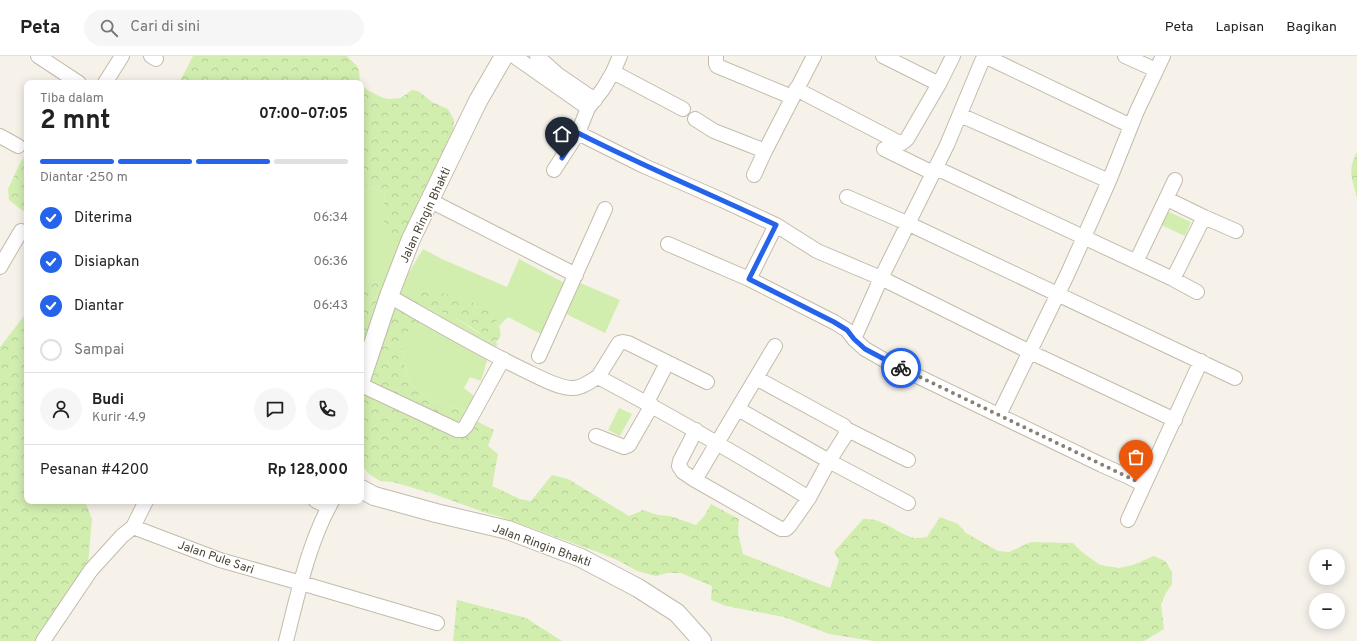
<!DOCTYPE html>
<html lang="id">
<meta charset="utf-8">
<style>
:root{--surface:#fff;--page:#f6f6f6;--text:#222;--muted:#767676;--line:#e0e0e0;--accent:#2563eb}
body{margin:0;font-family:Overpass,sans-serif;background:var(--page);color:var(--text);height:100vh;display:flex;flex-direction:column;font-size:15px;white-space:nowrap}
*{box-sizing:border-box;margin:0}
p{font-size:13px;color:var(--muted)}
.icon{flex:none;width:22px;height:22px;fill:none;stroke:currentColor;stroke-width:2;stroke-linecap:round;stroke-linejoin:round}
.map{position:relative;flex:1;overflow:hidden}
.drawer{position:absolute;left:24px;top:24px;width:340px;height:424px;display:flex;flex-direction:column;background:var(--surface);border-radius:8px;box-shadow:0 2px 10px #0003}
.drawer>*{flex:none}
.buttons{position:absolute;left:1309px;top:493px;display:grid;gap:8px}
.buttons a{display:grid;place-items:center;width:36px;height:36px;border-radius:50%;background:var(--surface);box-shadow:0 2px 10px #0003;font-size:20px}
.pin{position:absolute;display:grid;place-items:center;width:34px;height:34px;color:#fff;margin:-41px -17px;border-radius:50% 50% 50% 0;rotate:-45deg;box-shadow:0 0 4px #0007}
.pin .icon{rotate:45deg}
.courier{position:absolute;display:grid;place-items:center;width:40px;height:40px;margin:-20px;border:3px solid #2563eb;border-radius:50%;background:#fff;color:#222;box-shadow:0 1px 5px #0007}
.headline em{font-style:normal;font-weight:700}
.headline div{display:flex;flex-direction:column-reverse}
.headline{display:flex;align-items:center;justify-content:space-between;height:68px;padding:0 16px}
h1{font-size:26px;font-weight:700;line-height:30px}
.bar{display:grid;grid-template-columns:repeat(4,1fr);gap:6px 4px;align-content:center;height:48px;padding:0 16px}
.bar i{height:5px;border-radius:3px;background:var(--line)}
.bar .active{background:var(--accent)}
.bar p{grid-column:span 4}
.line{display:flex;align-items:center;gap:10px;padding:0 16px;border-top:1px solid var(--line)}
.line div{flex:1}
.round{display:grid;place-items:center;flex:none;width:42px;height:42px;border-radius:21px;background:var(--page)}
ol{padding:0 16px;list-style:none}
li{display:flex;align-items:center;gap:12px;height:44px}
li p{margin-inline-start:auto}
li .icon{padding:4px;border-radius:50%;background:var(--accent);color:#fff;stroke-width:4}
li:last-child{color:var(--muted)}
li i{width:22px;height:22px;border:2px solid var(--line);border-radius:50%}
header{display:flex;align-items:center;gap:24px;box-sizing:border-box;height:56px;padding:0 20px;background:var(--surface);border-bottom:1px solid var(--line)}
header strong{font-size:19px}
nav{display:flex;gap:22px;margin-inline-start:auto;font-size:14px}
.search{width:280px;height:36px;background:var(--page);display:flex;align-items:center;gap:10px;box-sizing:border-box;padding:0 14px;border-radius:22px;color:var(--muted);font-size:15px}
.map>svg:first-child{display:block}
.green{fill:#d1eeaf}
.forest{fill:url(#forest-crowns)}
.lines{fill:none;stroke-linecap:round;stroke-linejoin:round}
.minor-casing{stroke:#c3bbab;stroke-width:16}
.tertiary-casing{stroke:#c3bbab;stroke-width:20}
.minor{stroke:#fff;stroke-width:14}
.tertiary{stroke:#fff;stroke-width:18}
.done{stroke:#878076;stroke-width:4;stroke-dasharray:0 7.2}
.route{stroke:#2563eb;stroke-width:5}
.labels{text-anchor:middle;stroke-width:3;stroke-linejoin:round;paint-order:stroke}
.street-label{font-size:12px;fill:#4b4337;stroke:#fff}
</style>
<header>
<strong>Peta</strong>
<div class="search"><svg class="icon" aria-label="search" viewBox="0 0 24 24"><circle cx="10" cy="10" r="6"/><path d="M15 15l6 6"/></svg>Cari di sini</div>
<nav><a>Peta</a><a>Lapisan</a><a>Bagikan</a></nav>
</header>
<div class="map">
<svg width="1357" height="585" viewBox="0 0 1357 585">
<defs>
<pattern id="forest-crowns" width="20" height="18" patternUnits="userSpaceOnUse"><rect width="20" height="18" fill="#d1eeaf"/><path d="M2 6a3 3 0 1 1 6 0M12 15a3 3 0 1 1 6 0" fill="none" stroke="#b5cd97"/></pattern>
</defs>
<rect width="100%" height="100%" fill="#f6f2ea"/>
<path class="green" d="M 361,126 C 368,132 376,132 384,137 L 385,142 L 382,155 L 406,184 L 385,230 L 361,222 Z
M 1167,155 L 1191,166 L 1185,180 L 1161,169 Z
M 423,193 L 442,203 L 507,231 L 519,203 L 568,229 L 571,223 L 620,244 L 605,277 L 566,258 L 557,255 L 543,279 L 508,261 L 499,270 L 489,255 L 408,242 L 397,236 Z
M 427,252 C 446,253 471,272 487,283 C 490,285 495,285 498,288 L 488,301 L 481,325 L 470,321 L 464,332 L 474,340 L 467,355 C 447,351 418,341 408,321 C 404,312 403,296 402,287 L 402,281 L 407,277 L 418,272 Z
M 619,352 L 632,358 L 620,380 L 608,374 Z"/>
<path class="forest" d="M 193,0 L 347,0 L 356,9 L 359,14 L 360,27 L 179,27 Z
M 361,28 L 367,34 L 383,42 L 389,43 L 401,42 L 412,34 L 418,35 L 432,46 L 448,53 L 454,64 L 452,88 L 438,115 L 419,143 L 416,156 L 406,184 C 397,186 391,182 385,176 L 382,155 L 385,142 L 384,137 C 376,132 368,132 361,126 L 361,112 L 363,106 L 363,82 L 361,71 Z
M 1357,96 L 1357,141 C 1352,122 1347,115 1357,96 Z
M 27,97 L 27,158 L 9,144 L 8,133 L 20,107 Z
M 361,222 L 381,228 L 408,242 C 414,238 424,235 432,235 C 443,236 479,247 488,254 C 494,259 503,273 500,281 C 500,282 497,285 496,286 C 483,283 485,281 475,274 C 464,266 441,253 427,252 L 418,272 L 407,277 L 402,281 L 402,287 C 403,296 404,312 408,321 C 418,341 447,351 467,355 L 465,359 L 494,374 L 488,390 L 498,398 L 492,430 L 520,443 L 531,445 L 552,419 L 568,423 L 629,460 L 643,454 L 657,459 L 670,460 L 696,469 L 705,459 L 711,448 L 739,463 L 738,477 L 743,498 L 830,532 L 839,504 L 834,496 L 863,463 C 885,462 895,477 914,482 C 918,483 923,481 927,481 L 940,461 L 958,468 L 966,477 L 998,495 L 1009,496 L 1031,486 L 1073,487 L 1082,496 L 1100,509 L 1119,512 L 1133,509 L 1154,500 L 1165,505 L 1172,516 L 1172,528 L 1166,537 L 1161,548 L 1164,573 L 1144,585 L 873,585 L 829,578 L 784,561 L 726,550 L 711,544 L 712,530 L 681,517 L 667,517 L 656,520 L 637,515 L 619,505 L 603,498 L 495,459 L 489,458 L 431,437 L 393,426 L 380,425 L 369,418 L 365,413 L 361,411 Z
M 27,256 L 27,445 L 85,445 L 92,463 L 88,508 L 37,585 L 0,585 L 0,291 Z
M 457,544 L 526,562 L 562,585 L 453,585 Z"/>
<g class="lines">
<g class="minor-casing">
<path id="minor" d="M 38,0 L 79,27
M 151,0 L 156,3
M 514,0 L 588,52
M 537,0 L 557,18 L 595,44
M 620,0 L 613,16 L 603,33 L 588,52 L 578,77 L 644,110 L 722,144 L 776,169 L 817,195 L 881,222 L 1030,296 L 1175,364
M 716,0 L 716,8 L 717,10 L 792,41
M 883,0 L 939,28
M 1125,0 L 1156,14
M 613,16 L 683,53
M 105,27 L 122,0
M 796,33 L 898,86 L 902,87 L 907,83 L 939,28 L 953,0
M 960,59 L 1109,125
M 695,63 L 714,75 L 765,95 L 814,0
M 0,80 L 18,90
M 884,93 L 933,117
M 936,112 L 1173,223 L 1204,161 L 1167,143
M 554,114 L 578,77
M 754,119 L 765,95
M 847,141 L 909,168 L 1235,322
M 429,144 L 576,219
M 1204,161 L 1236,175
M 668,188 L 749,223 L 834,266 L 847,274 L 854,283 L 865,293 L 886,305 L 1102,409 L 1129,421 L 1144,429
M 1136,206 L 1175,124
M 0,211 L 21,175
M 749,223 L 776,169
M 1173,223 L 1197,236
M 389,240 C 433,265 475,290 520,312 C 535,319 555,331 571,332 C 581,333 590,325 598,321 C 670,359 740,400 809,442 L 829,405 L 738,353
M 854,283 L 881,222 L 947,89 L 982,5 L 988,2 L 993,4 L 1131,70
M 539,300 L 605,153
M 598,321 L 619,287 L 623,286 L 628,287 L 707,326
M 756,322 L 844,370 L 846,373 L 845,380 L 829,405 L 908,447
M 361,329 L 457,374 L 462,374 L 466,370 L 503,303
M 647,346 L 667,307
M 999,359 L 1068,217 L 1109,125 L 1137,55 L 1163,0
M 846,373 L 908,404
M 696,374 L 680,405 L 679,410 L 683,416 L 695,424 L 781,473 L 786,473 L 790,469 L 809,442
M 596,380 L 624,391 L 629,389 L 652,349
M 695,424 L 775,290
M 316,445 L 329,451
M 1128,464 L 1201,305
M 133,471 L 146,445
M 43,585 L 91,514 L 122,480 L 133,471 L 220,504 L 301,527 L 437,567
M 286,585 C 298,538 308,488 332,445"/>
</g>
<g class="tertiary-casing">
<path id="tertiary" d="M 361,324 L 389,240 L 411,183 L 478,45 L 504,0
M 361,433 L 374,440 L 436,457 L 508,474 L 581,502 L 638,532 L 677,557 L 702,585"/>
</g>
<use href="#minor" class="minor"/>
<use href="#tertiary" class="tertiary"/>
</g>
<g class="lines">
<path class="done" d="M 901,312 L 1136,425"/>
<path class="route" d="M 562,102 L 578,77 C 643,110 710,138 776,169 L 749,223 L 834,266 L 847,274 L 854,283 L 865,293 L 901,312"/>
</g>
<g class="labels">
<g class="street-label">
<text transform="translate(425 159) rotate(-65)" y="4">Jalan Ringin Bhakti</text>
<text transform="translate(542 489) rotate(20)" y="4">Jalan Ringin Bhakti</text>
<text transform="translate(216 501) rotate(19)" y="4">Jalan Pule Sari</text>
</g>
</g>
</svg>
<div class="buttons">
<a>+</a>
<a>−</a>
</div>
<div class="pin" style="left:1136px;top:425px;background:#ea580c"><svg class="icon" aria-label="bag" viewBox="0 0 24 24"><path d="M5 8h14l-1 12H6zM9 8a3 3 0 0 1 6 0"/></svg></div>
<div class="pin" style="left:562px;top:102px;background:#1f2937"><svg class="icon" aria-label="home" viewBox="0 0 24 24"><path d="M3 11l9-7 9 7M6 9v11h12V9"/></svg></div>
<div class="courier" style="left:901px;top:312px"><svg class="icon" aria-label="bike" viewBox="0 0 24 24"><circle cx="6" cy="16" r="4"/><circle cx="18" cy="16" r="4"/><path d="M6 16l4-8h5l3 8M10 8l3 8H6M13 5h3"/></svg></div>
<section class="drawer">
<div class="headline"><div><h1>2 mnt</h1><p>Tiba dalam</p></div><em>07:00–07:05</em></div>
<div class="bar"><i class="active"></i><i class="active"></i><i class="active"></i><i></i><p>Diantar · 250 m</p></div>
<ol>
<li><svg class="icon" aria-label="check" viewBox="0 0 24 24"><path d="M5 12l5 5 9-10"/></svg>Diterima<p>06:34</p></li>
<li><svg class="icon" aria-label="check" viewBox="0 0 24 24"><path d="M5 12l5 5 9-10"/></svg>Disiapkan<p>06:36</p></li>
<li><svg class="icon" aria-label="check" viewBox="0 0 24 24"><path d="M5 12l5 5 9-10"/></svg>Diantar<p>06:43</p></li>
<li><i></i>Sampai</li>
</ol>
<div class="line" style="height:72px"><a class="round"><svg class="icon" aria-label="person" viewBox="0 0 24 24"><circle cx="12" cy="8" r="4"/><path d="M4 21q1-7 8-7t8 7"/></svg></a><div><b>Budi</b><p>Kurir · 4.9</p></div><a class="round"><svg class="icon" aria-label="chat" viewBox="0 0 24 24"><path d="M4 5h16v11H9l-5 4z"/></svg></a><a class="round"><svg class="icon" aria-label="phone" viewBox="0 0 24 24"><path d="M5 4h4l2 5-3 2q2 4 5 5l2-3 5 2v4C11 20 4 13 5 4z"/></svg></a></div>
<div class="line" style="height:52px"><div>Pesanan #4200</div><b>Rp 128,000</b></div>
</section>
</div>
